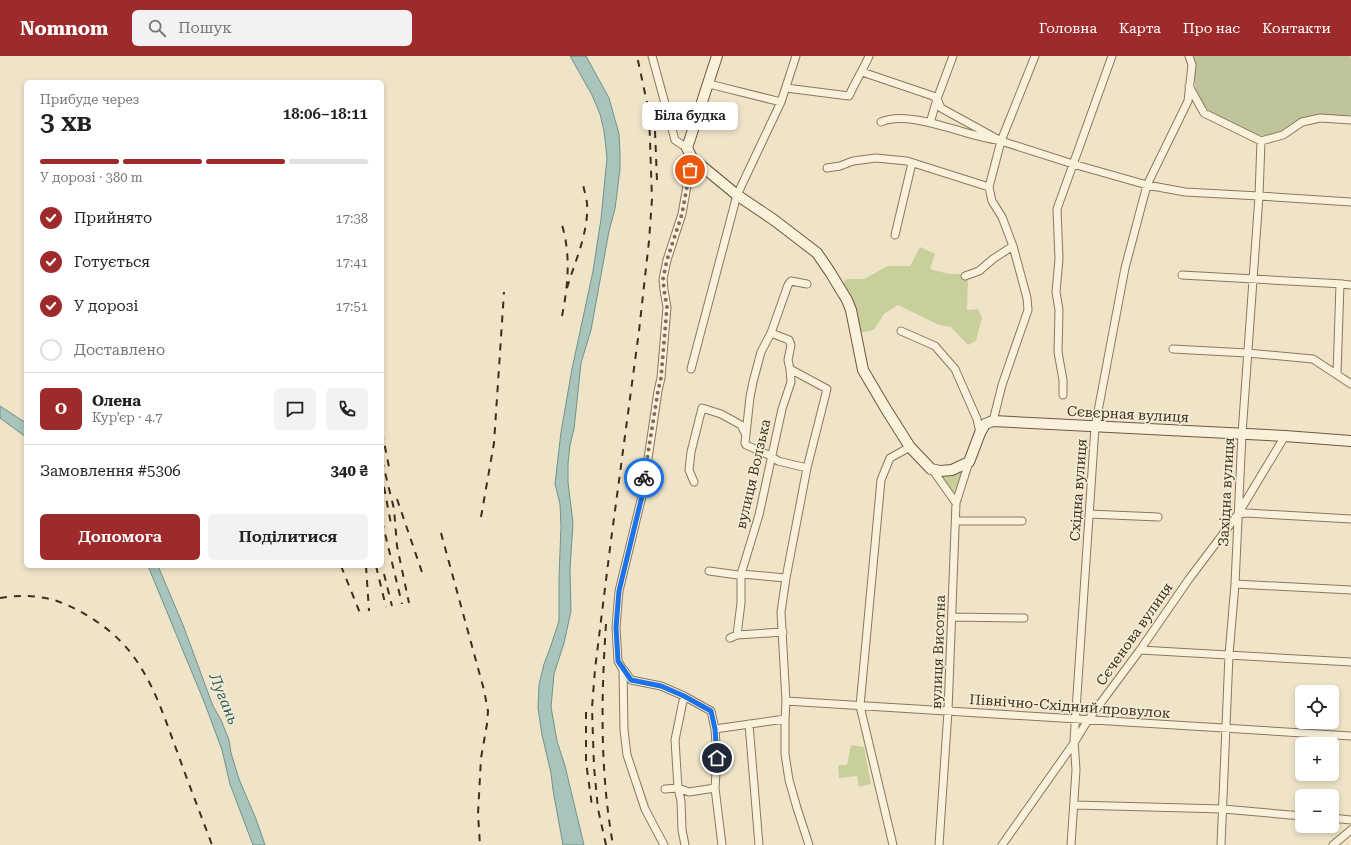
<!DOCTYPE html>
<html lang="uk">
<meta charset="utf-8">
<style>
:root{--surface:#fff;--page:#f2f2f2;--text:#222;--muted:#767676;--line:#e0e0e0;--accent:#9e2a2b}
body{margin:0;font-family:"Roboto Serif",serif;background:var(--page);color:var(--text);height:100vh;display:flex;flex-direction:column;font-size:15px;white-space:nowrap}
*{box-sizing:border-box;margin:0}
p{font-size:13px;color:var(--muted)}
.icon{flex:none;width:22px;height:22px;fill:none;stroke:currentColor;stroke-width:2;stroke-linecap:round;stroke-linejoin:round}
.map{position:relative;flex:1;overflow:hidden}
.side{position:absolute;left:24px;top:24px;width:360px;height:488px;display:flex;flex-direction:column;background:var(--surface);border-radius:6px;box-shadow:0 2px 6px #0003}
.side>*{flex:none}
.buttons{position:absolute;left:1295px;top:629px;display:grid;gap:8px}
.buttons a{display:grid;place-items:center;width:44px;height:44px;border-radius:6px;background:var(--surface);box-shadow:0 2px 6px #0003;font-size:20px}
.pin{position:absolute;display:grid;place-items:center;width:34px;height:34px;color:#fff;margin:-17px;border:2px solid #fff;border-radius:50%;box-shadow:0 1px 4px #0007}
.courier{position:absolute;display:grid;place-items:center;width:40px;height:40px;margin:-20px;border:3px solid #1a73e8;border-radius:50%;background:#fff;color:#222;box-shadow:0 1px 5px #0007}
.bubble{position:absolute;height:28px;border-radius:6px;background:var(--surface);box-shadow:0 2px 6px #0003;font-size:13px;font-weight:600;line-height:28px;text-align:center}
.overview em{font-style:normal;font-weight:600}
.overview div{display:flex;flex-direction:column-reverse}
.overview{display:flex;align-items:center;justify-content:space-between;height:68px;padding:0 16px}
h1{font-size:26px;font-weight:600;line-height:30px}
.bar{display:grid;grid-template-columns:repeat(4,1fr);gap:6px 4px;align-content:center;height:48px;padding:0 16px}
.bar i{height:5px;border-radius:3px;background:var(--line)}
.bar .selected{background:var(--accent)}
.bar p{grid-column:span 4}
.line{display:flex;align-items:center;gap:10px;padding:0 16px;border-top:1px solid var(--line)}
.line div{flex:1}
.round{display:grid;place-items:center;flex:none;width:42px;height:42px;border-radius:6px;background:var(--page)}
ol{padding:0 16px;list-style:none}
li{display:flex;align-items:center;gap:12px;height:44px}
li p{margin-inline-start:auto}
li .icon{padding:4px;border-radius:50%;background:var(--accent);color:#fff;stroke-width:4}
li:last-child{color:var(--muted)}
li i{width:22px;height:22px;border:2px solid var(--line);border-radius:50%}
.cta{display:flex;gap:8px;margin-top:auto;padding:8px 16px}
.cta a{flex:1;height:46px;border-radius:6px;background:var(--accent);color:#fff;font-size:16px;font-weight:600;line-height:46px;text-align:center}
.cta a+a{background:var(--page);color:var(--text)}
header{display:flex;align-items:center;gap:24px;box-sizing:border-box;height:56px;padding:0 20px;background:var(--accent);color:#fff}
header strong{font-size:19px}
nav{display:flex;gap:22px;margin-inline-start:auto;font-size:14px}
.search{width:280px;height:36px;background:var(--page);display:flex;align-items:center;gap:10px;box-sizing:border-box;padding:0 14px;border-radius:6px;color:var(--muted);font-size:15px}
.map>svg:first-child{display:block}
.green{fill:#c9cf9b}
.cemetery{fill:#bfc49a}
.water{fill:#a9c4bc;stroke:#6f938a}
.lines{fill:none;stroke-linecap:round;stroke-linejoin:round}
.street-casing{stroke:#8d765c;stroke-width:9}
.secondary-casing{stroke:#6f573f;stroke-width:12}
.street{stroke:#faf1dc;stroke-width:7}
.secondary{stroke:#faf1dc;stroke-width:10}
.rail{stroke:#3d2e20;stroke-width:2;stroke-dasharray:7 7;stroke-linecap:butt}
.done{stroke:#7c6e5b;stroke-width:4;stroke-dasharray:0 7.2}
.route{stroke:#1a73e8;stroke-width:5}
.labels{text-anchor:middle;stroke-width:3;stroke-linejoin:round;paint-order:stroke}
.street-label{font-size:14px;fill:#3d2e20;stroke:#f7eed8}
.water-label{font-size:15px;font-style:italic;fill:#2f5d5a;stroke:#f7eed8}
</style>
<header>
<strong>Nomnom</strong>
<div class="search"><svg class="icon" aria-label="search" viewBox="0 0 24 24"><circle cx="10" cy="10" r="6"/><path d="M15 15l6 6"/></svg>Пошук</div>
<nav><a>Головна</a><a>Карта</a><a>Про нас</a><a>Контакти</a></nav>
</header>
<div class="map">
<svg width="1351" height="789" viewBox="0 0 1351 789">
<rect width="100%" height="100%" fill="#f0e4c8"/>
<path class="green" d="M 920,191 L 935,198 L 930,213 L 949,218 L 959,218 L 968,224 L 967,254 L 978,253 L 982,262 L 976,285 L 968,289 L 951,271 L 939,269 L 898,249 L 884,258 L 874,274 L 860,277 L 852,243 L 843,227 L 847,223 L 864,223 L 888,210 L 910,210 Z
M 962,415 L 962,418 L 957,432 L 954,436 L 952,436 L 942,422 L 944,420 Z
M 851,689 L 864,691 L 871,728 L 859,731 L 857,720 L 839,722 L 838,709 L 847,709 Z"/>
<path class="cemetery" d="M 1194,0 L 1350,0 L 1351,3 L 1351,59 L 1319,59 L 1301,63 L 1279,77 L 1262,80 L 1219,64 L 1203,49 L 1195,32 L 1195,7 Z"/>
<path class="water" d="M 570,0 L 586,0 L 609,42 L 619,78 L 620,96 L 620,113 L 615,153 L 609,175 L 591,274 L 581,307 L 574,373 L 570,389 L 568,408 L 568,426 L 573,467 L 570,513 L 571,555 L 564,587 L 554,618 L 551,651 L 557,685 L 565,710 L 584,789 L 563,789 L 553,734 L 551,717 L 542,679 L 538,652 L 539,629 L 544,608 L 549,595 L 559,565 L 559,522 L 561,470 L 560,448 L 555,428 L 561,376 L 572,313 L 593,215 L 601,163 L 607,102 L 604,75 L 600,58 L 592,39 Z
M 0,350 L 26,367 L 26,381 L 0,362 Z
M 148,510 L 158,510 L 183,569 L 213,650 L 221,664 L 229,684 L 231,697 L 239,723 L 256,763 L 265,789 L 253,789 L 230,728 L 222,694 L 205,648 Z"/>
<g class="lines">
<g class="street-casing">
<path id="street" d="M 652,0 L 675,84 L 687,92
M 862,16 L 933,40 L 937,43 L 941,52 L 1001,85 L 1073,108 L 1147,129 L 1185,136 L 1259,140 L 1351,146
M 709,28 L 781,46
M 1189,30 L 1204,57 L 1261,85 L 1283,79 L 1302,66 L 1320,62 L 1351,64
M 786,32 L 849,40 C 855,26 863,14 869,0
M 881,66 C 910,53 965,80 997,84
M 930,67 L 937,43 L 953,0
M 827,112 L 840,110 L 853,105 L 876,102 L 907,105 L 989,131
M 895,179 L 912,107
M 1182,219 L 1343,228
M 965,220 L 979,215 L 993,203 L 1013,190
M 807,228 L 791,225 L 788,229 L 771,277 L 761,296 L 753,326 L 750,341 L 745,387 L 746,389 L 771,400 L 778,405 L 807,412
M 901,275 L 935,290 L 955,313 L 977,363 L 980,377
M 1173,293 L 1247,297 L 1313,303 L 1351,328
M 691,313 L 737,139 L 781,46 L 796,0
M 790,313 L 827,333 L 807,412 L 786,522 L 781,556 L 786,645 L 785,663 L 785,698 L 789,724 L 797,752 L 809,789
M 1337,318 L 1340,228 L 1351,229
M 1063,339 L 1063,324 L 1058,296 L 1059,254 L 1056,236 L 1059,203 L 1057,153 L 1112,0
M 993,365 L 1002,329 L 1028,254 L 1027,242 L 1013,190 L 1002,161 L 992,145 L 989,131 L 1001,85 L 1035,0
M 932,413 L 956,447 L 948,655 L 939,789
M 694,426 L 689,414 L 691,396 L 702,352 L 721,358 L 741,369 L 746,379
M 956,447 L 969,406
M 1089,458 L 1158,461
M 1238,458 L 1246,457 L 1351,463
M 957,465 L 1022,465
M 709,515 L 738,519 L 741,518 L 786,522
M 1235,528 L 1351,534
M 952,561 L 1024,562
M 737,579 L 741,547 L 741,518 L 759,459 L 782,353 L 791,326 L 790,313 L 788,304 L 791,289 L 789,284 L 771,277
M 730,582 L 737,579 L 783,576
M 1140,594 L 1351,606
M 624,614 L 631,624 L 661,630 L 684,640 L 711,655 L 715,673 L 717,702 L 715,732 L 722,789
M 684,640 L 675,684 L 678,732 L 681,745 L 682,774 L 685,789
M 786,645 L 1351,680
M 749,668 L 759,789
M 715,673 L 785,663
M 665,733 L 678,732 L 689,736 L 715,732
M 1074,749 L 1223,753 L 1302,760
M 1332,762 L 1351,764
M 664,789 L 645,753 L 627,699 L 624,674 L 623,614 L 618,605 L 616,571 L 619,535 L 643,436 L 658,335 L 661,322 L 667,251 L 664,234 L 663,223 L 667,204 L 682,158 L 692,102
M 893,789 L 860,650 L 881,424 L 890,402 L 910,391
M 1002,789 L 1074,687 L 1088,664 L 1140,594 L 1189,523 L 1238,458 L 1285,380
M 1071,789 L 1076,714 L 1074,684 L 1095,371 L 1125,212 L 1147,129 L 1188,45 L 1192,9 L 1189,0
M 1221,789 L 1229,599 L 1235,528 L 1242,378 L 1259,140 L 1261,85
M 1333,789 L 1351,774"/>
</g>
<g class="secondary-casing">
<path id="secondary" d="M 717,0 L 687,92 L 692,102 L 737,139 L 774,164 L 817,197 L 830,216 L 847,244 L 851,254 L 863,314 L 886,353 L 910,391 L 931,413 L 940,415 L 952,414 L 969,406 L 980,377 L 985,368 L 993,365 L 1285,380 L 1351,385"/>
</g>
<use href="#street" class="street"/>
<use href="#secondary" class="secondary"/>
<path class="rail" d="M 655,75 L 657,125
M 567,232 C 575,205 589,176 587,147 C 586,140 584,134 583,128
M 562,260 C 568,230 571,199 562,169
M 382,376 L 389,411
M 382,404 L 394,453 L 397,490 L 409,547
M 384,431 L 391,468
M 397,443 L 424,522
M 481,461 L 494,387 L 504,236
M 382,465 L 402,548
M 441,477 L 484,634 L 488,655 L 487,668 L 481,702 L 478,758 L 480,789
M 341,510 L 362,562
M 366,510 L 369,555
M 376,510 L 386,551
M 384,518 L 392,550
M 0,542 C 18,539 39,539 57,545 C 87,556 118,577 136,604 C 156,633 166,666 178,698 C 189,729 201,759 212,789
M 606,568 C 601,642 600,716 613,789
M 586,656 L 586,706 L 592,750
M 606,789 L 598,753 L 594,711 L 592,652 L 595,613 L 610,492 L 639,275 L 649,185 L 652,143 L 649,56 L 637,0"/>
</g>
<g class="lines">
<path class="done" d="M 644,422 L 658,335 L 661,322 L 667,251 L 664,234 L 663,223 L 667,204 L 682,158 L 690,114"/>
<path class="route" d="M 644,422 L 643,436 L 619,535 L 616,571 L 618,605 L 631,624 L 661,630 L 684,640 L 711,655 L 715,673 L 717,702"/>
</g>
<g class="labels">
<g class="street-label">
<text transform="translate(1128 358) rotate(3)" y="5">Сєвєрная вулиця</text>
<text transform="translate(753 418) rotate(-77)" y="5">вулиця Волзька</text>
<text transform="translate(1078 434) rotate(-86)" y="5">Східна вулиця</text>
<text transform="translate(1226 436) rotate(-87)" y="5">Західна вулиця</text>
<text transform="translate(1134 578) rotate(-55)" y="5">Сєченова вулиця</text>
<text transform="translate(938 596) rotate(-88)" y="5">вулиця Висотна</text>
<text transform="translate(1070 650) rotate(4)" y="5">Північно-Східний провулок</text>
</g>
<g class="water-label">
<text transform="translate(224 643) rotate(68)" y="5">Лугань</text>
</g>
</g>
</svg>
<div class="buttons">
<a><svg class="icon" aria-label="locate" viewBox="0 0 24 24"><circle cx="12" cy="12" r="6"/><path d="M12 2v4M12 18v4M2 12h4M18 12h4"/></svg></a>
<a>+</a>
<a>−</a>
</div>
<div class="pin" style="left:690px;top:114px;background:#ea580c"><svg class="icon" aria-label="bag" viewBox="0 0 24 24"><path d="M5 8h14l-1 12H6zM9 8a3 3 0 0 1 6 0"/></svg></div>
<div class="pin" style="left:717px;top:702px;background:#1f2937"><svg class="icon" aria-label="home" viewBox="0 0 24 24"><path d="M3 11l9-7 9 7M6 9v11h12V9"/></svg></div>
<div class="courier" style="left:644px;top:422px"><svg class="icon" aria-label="bike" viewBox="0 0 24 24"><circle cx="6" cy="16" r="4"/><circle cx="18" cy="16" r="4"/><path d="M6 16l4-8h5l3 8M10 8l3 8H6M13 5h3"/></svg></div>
<div class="bubble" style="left:642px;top:46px;width:96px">Біла будка</div>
<section class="side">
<div class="overview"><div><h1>3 хв</h1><p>Прибуде через</p></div><em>18:06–18:11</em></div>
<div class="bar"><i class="selected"></i><i class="selected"></i><i class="selected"></i><i></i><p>У дорозі · 380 m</p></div>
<ol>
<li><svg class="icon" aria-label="check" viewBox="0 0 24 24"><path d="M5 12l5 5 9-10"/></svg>Прийнято<p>17:38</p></li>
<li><svg class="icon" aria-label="check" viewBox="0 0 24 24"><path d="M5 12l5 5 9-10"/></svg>Готується<p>17:41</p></li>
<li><svg class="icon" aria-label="check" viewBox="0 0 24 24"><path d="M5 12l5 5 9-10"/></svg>У дорозі<p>17:51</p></li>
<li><i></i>Доставлено</li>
</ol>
<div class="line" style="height:72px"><b class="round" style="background:var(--accent);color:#fff">О</b><div><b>Олена</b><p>Кур’єр · 4.7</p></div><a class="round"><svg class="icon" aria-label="chat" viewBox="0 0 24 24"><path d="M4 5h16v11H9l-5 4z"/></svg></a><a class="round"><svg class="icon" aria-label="phone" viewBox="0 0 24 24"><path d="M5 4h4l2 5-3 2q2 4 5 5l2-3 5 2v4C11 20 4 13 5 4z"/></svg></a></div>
<div class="line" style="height:52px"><div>Замовлення #5306</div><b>340 ₴</b></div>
<div class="cta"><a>Допомога</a><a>Поділитися</a></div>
</section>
</div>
